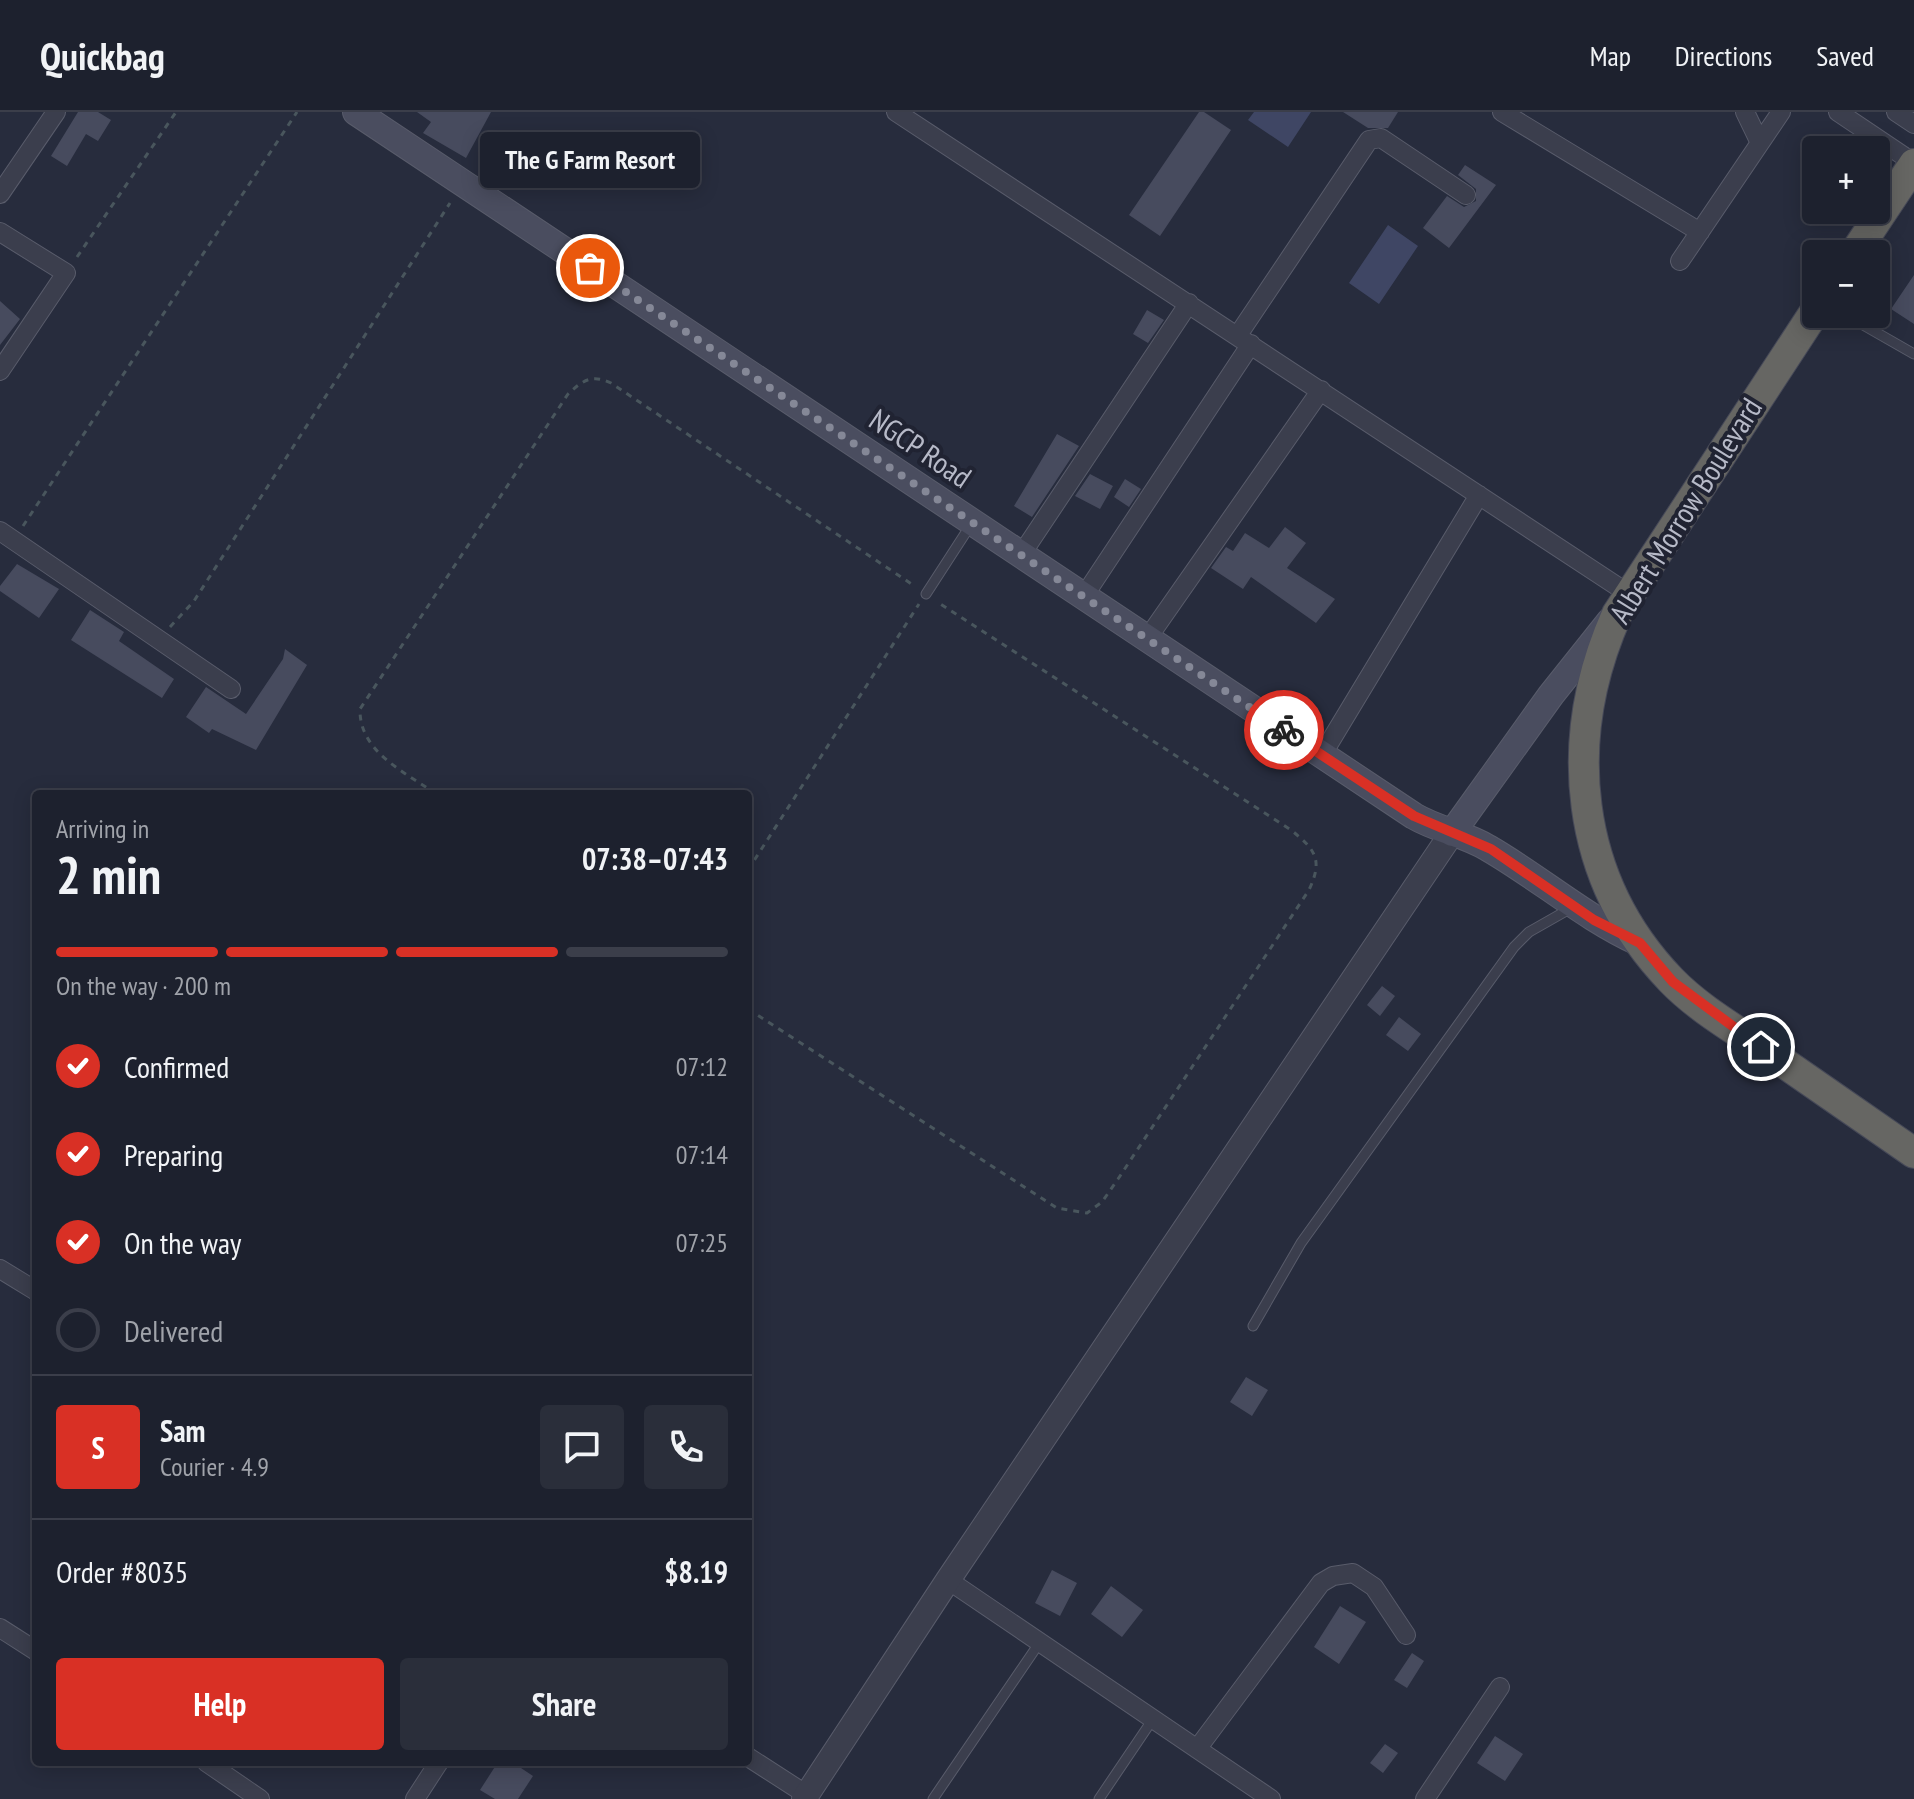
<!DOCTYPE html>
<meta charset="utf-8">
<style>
:root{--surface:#1d212e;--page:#2a2e3a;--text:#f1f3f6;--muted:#a0a3aa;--line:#3b3e4a;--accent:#d93025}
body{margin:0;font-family:"PT Sans Narrow",sans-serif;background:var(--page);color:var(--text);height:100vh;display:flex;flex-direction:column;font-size:30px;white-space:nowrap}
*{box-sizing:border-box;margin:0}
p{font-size:26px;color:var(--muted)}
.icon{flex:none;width:44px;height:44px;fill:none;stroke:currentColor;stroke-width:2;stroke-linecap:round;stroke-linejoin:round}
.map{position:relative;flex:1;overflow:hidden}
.drawer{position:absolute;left:32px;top:678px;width:720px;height:976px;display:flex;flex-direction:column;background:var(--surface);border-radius:8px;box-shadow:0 4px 20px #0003,0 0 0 2px var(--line)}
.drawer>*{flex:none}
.buttons{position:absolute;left:1802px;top:24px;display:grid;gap:16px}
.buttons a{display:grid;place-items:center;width:88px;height:88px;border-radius:8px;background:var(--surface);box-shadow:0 4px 20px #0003,0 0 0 2px var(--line);font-size:40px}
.pin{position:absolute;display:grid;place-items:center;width:68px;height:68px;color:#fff;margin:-34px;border:4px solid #fff;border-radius:50%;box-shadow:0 2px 8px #0007}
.courier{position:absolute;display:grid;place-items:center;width:80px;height:80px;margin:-40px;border:6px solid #d93025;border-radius:50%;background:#fff;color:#222;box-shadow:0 2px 10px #0007}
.bubble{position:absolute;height:56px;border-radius:8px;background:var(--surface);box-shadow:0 4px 20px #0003,0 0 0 2px var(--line);font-size:26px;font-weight:800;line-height:56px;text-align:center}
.head em{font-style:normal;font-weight:800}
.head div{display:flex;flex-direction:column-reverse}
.head{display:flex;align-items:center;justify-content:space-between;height:136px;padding:0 24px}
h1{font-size:52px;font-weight:800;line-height:60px}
.bar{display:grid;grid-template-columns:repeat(4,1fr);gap:12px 8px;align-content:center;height:96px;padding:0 24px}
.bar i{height:10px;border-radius:6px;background:var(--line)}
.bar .active{background:var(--accent)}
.bar p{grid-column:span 4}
.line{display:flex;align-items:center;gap:20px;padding:0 24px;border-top:2px solid var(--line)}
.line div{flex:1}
.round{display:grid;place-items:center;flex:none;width:84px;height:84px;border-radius:8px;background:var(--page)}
ol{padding:0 24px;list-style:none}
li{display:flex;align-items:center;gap:24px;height:88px}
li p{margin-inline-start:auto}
li .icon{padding:8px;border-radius:50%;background:var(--accent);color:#fff;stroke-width:4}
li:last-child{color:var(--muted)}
li i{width:44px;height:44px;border:4px solid var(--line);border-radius:50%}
.button{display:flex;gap:16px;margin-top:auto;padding:16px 24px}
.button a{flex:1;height:92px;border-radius:8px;background:var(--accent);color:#fff;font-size:32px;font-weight:800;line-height:92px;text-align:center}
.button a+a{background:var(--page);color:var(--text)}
header{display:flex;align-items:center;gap:48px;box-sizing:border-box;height:112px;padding:0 40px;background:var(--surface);border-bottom:2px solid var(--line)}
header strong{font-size:38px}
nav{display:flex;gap:44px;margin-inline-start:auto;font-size:28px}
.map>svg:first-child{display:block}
.water{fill:#3f4664}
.building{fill:#474b5e}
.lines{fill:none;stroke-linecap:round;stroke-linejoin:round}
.service-casing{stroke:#595c6b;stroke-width:11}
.minor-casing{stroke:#595c6b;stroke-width:20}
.tertiary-casing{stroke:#595c6b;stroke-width:26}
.secondary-casing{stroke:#595c6b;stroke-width:28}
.trunk-casing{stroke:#464958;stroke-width:32}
.path{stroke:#49565d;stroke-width:3;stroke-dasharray:6 6;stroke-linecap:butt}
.service{stroke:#3b3e4d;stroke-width:9}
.minor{stroke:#3b3e4d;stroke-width:18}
.tertiary{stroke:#3b3e4d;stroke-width:24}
.secondary{stroke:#4a4d5f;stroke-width:26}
.trunk{stroke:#666663;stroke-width:30}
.done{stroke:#858897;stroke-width:8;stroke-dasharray:0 14.4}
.route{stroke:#d93025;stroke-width:10}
.labels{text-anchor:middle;stroke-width:8;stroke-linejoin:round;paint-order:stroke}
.street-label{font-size:30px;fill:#b7bac8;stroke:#202332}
</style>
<header>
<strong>Quickbag</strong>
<nav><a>Map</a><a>Directions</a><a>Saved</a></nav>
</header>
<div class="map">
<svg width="1914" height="1687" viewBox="0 0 1914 1687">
<rect width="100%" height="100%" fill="#272c3d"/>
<path class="water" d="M 1254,0 L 1311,0 L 1288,35 L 1248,8 Z
M 1388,113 L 1418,134 L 1379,192 L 1349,171 Z"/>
<path class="building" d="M 78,0 L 98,0 L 111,8 L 98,29 L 86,22 L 67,54 L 51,44 Z
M 417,0 L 491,0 L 466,46 L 423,21 L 431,10 Z
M 1199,0 L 1204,0 L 1231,18 L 1160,124 L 1129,103 Z
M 1343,0 L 1398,0 L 1388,16 L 1368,16 Z
M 1465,53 L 1496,73 L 1449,136 L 1423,116 L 1447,84 L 1464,95 L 1476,89 L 1476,77 L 1458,63 Z
M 1914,163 L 1914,212 L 1891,197 Z
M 0,189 L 20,207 L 0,233 Z
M 1147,198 L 1164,208 L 1148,231 L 1133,222 Z
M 1057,322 L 1079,334 L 1032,405 L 1014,394 Z
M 1090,362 L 1113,374 L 1100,397 L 1075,384 Z
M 1125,367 L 1141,377 L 1129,395 L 1114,385 Z
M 1285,415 L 1306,431 L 1287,456 L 1335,487 L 1316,511 L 1251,465 L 1243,477 L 1211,456 L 1226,435 L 1233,439 L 1245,421 L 1269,436 Z
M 17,452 L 59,477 L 39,506 L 0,479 L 0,474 Z
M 90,498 L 124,520 L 119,529 L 174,567 L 162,586 L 71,528 Z
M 285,537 L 307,553 L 256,638 L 212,617 L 209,621 L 186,605 L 206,575 L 246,602 L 283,547 Z
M 1382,874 L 1395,884 L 1380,904 L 1367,893 Z
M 1399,905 L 1421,922 L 1408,939 L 1386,923 Z
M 1246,1265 L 1268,1278 L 1252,1304 L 1230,1290 Z
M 1052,1458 L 1077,1471 L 1060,1504 L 1035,1491 Z
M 1111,1474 L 1143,1498 L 1122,1525 L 1091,1502 Z
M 1340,1494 L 1366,1510 L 1339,1552 L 1314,1535 Z
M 1412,1541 L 1424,1549 L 1407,1576 L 1394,1568 Z
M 1495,1624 L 1523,1642 L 1505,1669 L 1477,1651 Z
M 1385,1632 L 1398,1641 L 1383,1661 L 1370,1651 Z
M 498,1650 L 512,1650 L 533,1664 L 518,1687 L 495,1687 L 480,1678 Z"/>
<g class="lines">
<g class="service-casing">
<path id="service" d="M 1844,202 L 1914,242
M 926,482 L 972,411
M 1253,1214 L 1301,1131 L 1514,835 L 1529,820 L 1573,795
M 933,1687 L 1040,1530
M 1099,1687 L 1153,1607"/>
</g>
<g class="minor-casing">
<path id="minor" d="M 896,0 L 1629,482
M 1502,0 L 1700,120
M 1745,0 L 1760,31
M 1838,0 L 1914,51
M 1896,0 L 1914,12
M 0,82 L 56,0
M 0,120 L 66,161 L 0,259
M 1680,149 L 1781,0
M 1238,223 L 1369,28 L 1381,26 L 1466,83
M 0,419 L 231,577
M 1021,443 L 1189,191
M 1084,484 L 1251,232
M 1147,527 L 1321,278
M 1322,643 L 1479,383
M 0,1157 L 36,1179
M 948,1468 L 1271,1687
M 0,1516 L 36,1539
M 1197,1637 L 1321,1471 L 1333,1464 L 1353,1461 L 1374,1475 L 1406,1523
M 748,1645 L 807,1683
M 206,1650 L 260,1687
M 415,1687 L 439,1650
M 1425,1687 L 1500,1575"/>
</g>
<g class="tertiary-casing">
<path id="tertiary" d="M 804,1687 L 948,1468 L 1452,721"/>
</g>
<g class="secondary-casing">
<path id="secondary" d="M 356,0 L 1414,704 C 1438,718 1465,722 1488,736 C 1540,766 1585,806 1640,831
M 1452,721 L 1551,583 L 1610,509"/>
</g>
<g class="trunk-casing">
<path id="trunk" d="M 1854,142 L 1914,52
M 1816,198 L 1617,502 C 1561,628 1574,767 1671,868 C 1698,896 1733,916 1764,937 C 1814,972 1864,1006 1914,1041"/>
</g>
<path class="path" d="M 77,145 L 176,0
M 23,414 L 297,0
M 170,515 L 194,489 L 450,91
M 436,682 C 405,660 359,640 360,597 L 568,282 C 583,268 592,262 611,271 L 913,473
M 748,758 L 919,492
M 748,897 L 1057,1096 L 1087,1101 L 1102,1090 L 1118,1067 L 1309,778 C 1323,748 1316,738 1291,718 L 939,491"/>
<use href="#service" class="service"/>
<use href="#minor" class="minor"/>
<use href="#tertiary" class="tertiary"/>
<use href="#secondary" class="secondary"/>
<use href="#trunk" class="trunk"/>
</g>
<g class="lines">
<path class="done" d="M 590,156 L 1284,618"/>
<path class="route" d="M 1284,618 L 1414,704 L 1491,737 L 1594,808 L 1640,831 L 1673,870 L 1761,935"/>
</g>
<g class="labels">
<g class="street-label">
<text transform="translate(920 337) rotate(34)" y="10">NGCP Road</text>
<text transform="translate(1686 399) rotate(-58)" y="10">Albert Morrow Boulevard</text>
</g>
</g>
</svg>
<div class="buttons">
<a>+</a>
<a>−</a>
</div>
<div class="pin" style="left:590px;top:156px;background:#ea580c"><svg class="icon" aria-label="bag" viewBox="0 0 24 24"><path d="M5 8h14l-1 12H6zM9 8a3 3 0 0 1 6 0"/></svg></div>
<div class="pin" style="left:1761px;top:935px;background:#1f2937"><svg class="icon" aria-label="home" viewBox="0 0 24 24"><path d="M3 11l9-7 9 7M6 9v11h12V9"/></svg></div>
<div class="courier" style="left:1284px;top:618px"><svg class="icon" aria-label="bike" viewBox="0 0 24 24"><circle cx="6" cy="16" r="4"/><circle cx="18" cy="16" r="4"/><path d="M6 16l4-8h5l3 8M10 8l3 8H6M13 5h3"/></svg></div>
<div class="bubble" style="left:480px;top:20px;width:220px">The G Farm Resort</div>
<section class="drawer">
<div class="head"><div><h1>2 min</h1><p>Arriving in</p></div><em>07:38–07:43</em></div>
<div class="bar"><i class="active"></i><i class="active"></i><i class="active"></i><i></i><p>On the way · 200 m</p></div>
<ol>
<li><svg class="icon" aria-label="check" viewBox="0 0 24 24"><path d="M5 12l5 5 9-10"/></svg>Confirmed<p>07:12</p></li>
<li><svg class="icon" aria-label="check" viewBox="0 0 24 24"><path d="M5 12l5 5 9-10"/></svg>Preparing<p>07:14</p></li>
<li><svg class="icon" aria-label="check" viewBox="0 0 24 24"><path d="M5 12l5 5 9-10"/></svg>On the way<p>07:25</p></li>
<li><i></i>Delivered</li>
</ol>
<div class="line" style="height:144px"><b class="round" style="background:var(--accent);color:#fff">S</b><div><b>Sam</b><p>Courier · 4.9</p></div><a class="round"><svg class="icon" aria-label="chat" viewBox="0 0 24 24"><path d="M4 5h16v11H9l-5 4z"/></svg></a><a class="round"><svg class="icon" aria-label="phone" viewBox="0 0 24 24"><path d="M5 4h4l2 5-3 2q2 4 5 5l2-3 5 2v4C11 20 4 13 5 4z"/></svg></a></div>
<div class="line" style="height:104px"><div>Order #8035</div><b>$8.19</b></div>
<div class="button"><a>Help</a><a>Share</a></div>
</section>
</div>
